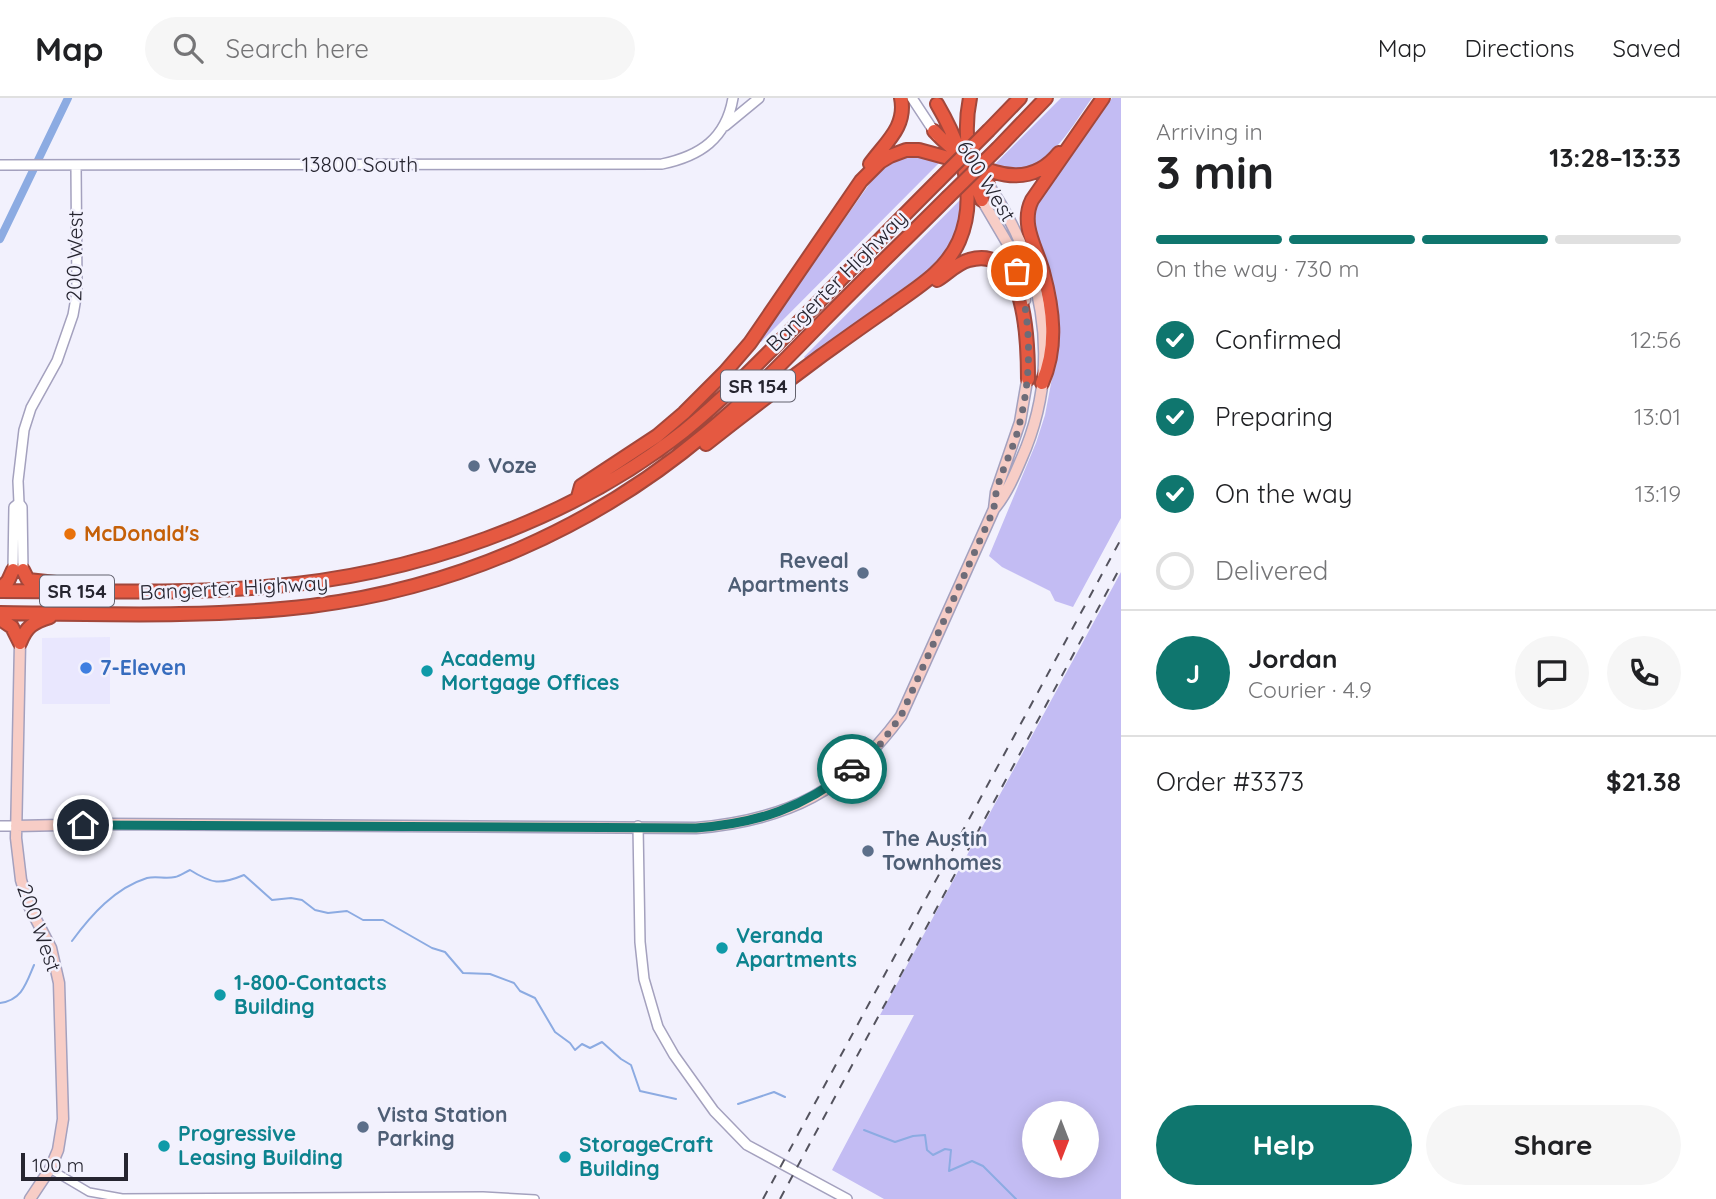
<!DOCTYPE html>
<meta charset="utf-8">
<style>
:root{--surface:#fff;--page:#f6f6f6;--text:#202124;--muted:#757577;--line:#e0e0e0;--accent:#0f766e}
body{margin:0;font-family:Quicksand,sans-serif;background:var(--page);color:var(--text);height:100vh;display:flex;flex-direction:column;font-size:26px;white-space:nowrap}
*{box-sizing:border-box;margin:0}
p{font-size:23px;color:var(--muted)}
.icon{flex:none;width:38px;height:38px;fill:none;stroke:currentColor;stroke-width:2;stroke-linecap:round;stroke-linejoin:round}
.map{position:relative;flex:1;overflow:hidden}
.side{display:flex;flex-direction:column;background:var(--surface);width:595px}
.side>*{flex:none}
.needle{width:46px;rotate:180deg}
.controls{position:absolute;left:1022px;top:1003px;display:grid;gap:14px}
.controls a{display:grid;place-items:center;width:77px;height:77px;border-radius:50%;background:var(--surface);box-shadow:0 4px 18px #0003;font-size:35px}
.scale{position:absolute;left:21px;bottom:18px;width:107px;box-sizing:border-box;padding-left:7px;border:4px solid #262530;border-top:0;font-size:19px;line-height:24px;white-space:nowrap;color:#262530;-webkit-text-stroke:5px #f2f1fd;paint-order:stroke}
.pin{position:absolute;display:grid;place-items:center;width:60px;height:60px;color:#fff;margin:-30px;border:4px solid #fff;border-radius:50%;box-shadow:0 2px 7px #0007}
.courier{position:absolute;display:grid;place-items:center;width:70px;height:70px;margin:-35px;border:5px solid #0f766e;border-radius:50%;background:#fff;color:#222;box-shadow:0 2px 9px #0007}
.overview em{font-style:normal;font-weight:700}
.overview div{display:flex;flex-direction:column-reverse}
.overview{display:flex;align-items:center;justify-content:space-between;height:119px;padding:0 35px}
h1{font-size:46px;font-weight:700;line-height:52px}
.bar{display:grid;grid-template-columns:repeat(4,1fr);gap:10px 7px;align-content:center;height:84px;padding:0 35px}
.bar i{height:9px;border-radius:5px;background:var(--line)}
.bar .on{background:var(--accent)}
.bar p{grid-column:span 4}
.line{display:flex;align-items:center;gap:18px;padding:0 35px;border-top:2px solid var(--line)}
.line div{flex:1}
.round{display:grid;place-items:center;flex:none;width:74px;height:74px;border-radius:37px;background:var(--page)}
ol{padding:0 35px;list-style:none}
li{display:flex;align-items:center;gap:21px;height:77px}
li p{margin-inline-start:auto}
li .icon{padding:7px;border-radius:50%;background:var(--accent);color:#fff;stroke-width:4}
li:last-child{color:var(--muted)}
li i{width:38px;height:38px;border:4px solid var(--line);border-radius:50%}
.cta{display:flex;gap:14px;margin-top:auto;padding:14px 35px}
.cta a{flex:1;height:80px;border-radius:42px;background:var(--accent);color:#fff;font-size:28px;font-weight:700;line-height:80px;text-align:center}
.cta a+a{background:var(--page);color:var(--text)}
header{display:flex;align-items:center;gap:42px;box-sizing:border-box;height:98px;padding:0 35px;background:var(--surface);border-bottom:2px solid var(--line)}
header strong{font-size:33px}
nav{display:flex;gap:38px;margin-inline-start:auto;font-size:24px}
.search{width:490px;height:63px;background:var(--page);display:flex;align-items:center;gap:18px;box-sizing:border-box;padding:0 24px;border-radius:38px;color:var(--muted);font-size:26px}
main{display:flex;flex:1;min-height:0}
.map>svg:first-child{display:block}
.built{fill:#e9e7fe}
.green{fill:#c3bcf3;fill-rule:evenodd}
.lines{fill:none;stroke-linecap:round;stroke-linejoin:round}
.stream{stroke:#8cabe2;stroke-width:2}
.canal{stroke:#8cabe2;stroke-width:8}
.minor-casing{stroke:#a4a1be;stroke-width:10}
.tertiary-casing{stroke:#a4a1be;stroke-width:12}
.secondary-casing{stroke:#a4a1be;stroke-width:13}
.motorway-casing{stroke:#a2473b;stroke-width:16}
.minor{stroke:#fff;stroke-width:7}
.tertiary{stroke:#fff;stroke-width:9}
.secondary{stroke:#f7cdc6;stroke-width:10}
.motorway{stroke:#e55941;stroke-width:12}
.rail{stroke:#54535e;stroke-width:2;stroke-dasharray:9 9;stroke-linecap:butt}
.motorway-bridge-casing{stroke:#a2473b;stroke-width:16;stroke-linecap:butt}
.motorway-bridge{stroke:#e55941;stroke-width:12}
.done{stroke:#6d6c78;stroke-width:7;stroke-dasharray:0 12.6}
.route{stroke:#0f766e;stroke-width:9}
.service-dot{fill:#5c6f8a;stroke:#f2f1fd;stroke-width:2.5}
.food-dot{fill:#e8710a;stroke:#f2f1fd;stroke-width:2.5}
.shop-dot{fill:#3f7fe0;stroke:#f2f1fd;stroke-width:2.5}
.culture-dot{fill:#0f9aa8;stroke:#f2f1fd;stroke-width:2.5}
.labels{text-anchor:middle;stroke-width:5;stroke-linejoin:round;paint-order:stroke}
.shield{fill:#f2f1fd;stroke:#63626e;stroke-width:2}
.shield-label{font-size:19px;font-weight:bold;fill:#262530}
.street-label{font-size:21px;fill:#262530;stroke:#f2f1fd}
.service-label{font-size:21px;font-weight:bold;fill:#4e5e75;stroke:#f2f1fd;text-anchor:start}
.food-label{font-size:21px;font-weight:bold;fill:#c56008;stroke:#f2f1fd;text-anchor:start}
.culture-label{font-size:21px;font-weight:bold;fill:#0d838f;stroke:#f2f1fd;text-anchor:start}
.shop-label{font-size:21px;font-weight:bold;fill:#366cbe;stroke:#f2f1fd;text-anchor:start}
</style>
<header>
<strong>Map</strong>
<div class="search"><svg class="icon" aria-label="search" viewBox="0 0 24 24"><circle cx="10" cy="10" r="6"/><path d="M15 15l6 6"/></svg>Search here</div>
<nav><a>Map</a><a>Directions</a><a>Saved</a></nav>
</header>
<main>
<div class="map">
<svg width="1121" height="1101" viewBox="0 0 1121 1101">
<rect width="100%" height="100%" fill="#f2f1fd"/>
<path class="built" d="M 110,539 L 110,606 L 42,606 L 42,540 Z"/>
<path class="green" d="M 1061,0 L 1092,0 C 1071,29 1040,90 995,66 Z
M 1112,0 L 1121,0 L 1121,420 L 1073,509 L 1055,503 L 1050,493 L 1002,469 L 989,458 L 1036,345 L 1045,317 L 1056,259 L 1032,130 L 1033,113 Z
M 925,58 L 941,63 L 761,244 L 759,242 L 875,78 C 889,63 904,57 925,58 Z
M 961,101 C 960,127 953,147 935,167 L 806,261 L 804,259 Z
M 1121,474 L 1121,1101 L 884,1101 L 832,1072 L 914,917 L 880,917 ZM 1034,1015 L 1087,1015 L 1087,1068 L 1034,1068 Z"/>
<g class="lines">
<path class="stream" d="M 72,843 C 91,817 115,790 147,780 C 156,778 166,781 175,779 C 180,778 185,774 190,772 C 212,786 220,787 244,777 L 272,802 L 291,800 L 302,802 L 315,812 L 328,815 L 347,813 L 363,822 L 383,822 L 432,850 L 445,854 L 463,875 L 490,876 L 514,885 L 520,893 L 535,900 L 555,934 L 570,945 L 575,952 L 582,946 L 590,950 L 602,944 L 621,961 L 631,967 L 640,993 L 676,1001
M 0,905 C 22,902 26,886 34,867
M 738,1006 L 774,994 L 785,999
M 864,1032 L 895,1044 L 913,1038 L 925,1037 L 927,1052 L 933,1057 L 945,1051 L 951,1052 L 949,1073 L 972,1063 L 983,1068 L 1016,1101"/>
<path class="canal" d="M 0,141 L 68,0"/>
<g class="minor-casing">
<path id="minor" d="M 50,1071 L 89,1094 L 122,1100 L 483,1098 L 535,1101"/>
</g>
<g class="tertiary-casing">
<path id="tertiary" d="M 912,0 L 937,38
M 725,28 L 759,0
M 0,67 L 662,66 C 700,58 726,41 733,0
M 13,472 L 14,409 L 19,405
M 23,472 L 22,409 L 19,405 L 18,383 L 24,332 L 31,310 L 57,263 L 73,217 L 77,194 L 76,67
M 0,728 L 16,728
M 638,728 L 640,844 L 644,881 L 658,929 L 674,957 L 714,1013 L 747,1047 L 847,1101"/>
</g>
<g class="secondary-casing">
<path id="secondary" d="M 982,102 L 1009,148 L 1025,202
M 994,411 L 996,394 L 1020,324 L 1028,277
M 20,545 L 16,740 L 21,782 L 29,808 L 51,850 L 59,885 L 63,1021 L 58,1052 L 50,1071 L 30,1101
M 16,728 L 108,726 L 696,730 C 788,722 846,693 901,618 L 994,411 C 1009,393 1017,371 1026,350 C 1062,258 1042,166 988,86"/>
</g>
<g class="motorway-casing">
<path id="motorway" d="M 970,0 C 963,33 968,72 982,102
M 989,32 L 1020,0
M 934,33 C 966,67 1022,101 1059,55
M 998,50 L 1046,0
M 870,66 C 885,45 907,29 901,0
M 937,182 C 947,176 957,165 969,162 C 1027,145 1028,247 1028,281
M 1042,285 C 1058,249 1053,211 1043,174 C 1036,149 1020,126 1032,102 L 1103,0
M 706,346 C 744,316 782,287 821,258 C 842,243 864,227 886,212 C 913,192 945,175 959,143 C 979,97 961,47 937,6
M 578,399 L 581,388 L 657,338 L 684,315 L 725,274 L 750,245 L 861,83 L 880,64 L 890,58 L 906,52 L 919,52 L 963,64 L 988,86
M 23,472 L 28,482 L 56,485
M 0,491 L 8,483 L 13,472
M 0,493 C 88,493 177,496 265,489 C 411,478 568,424 684,333 C 727,298 766,257 805,218 C 849,173 893,128 938,83
M 0,515 C 101,516 210,520 311,508 C 456,490 593,430 705,336 C 747,302 785,262 823,223 C 864,181 906,141 947,100
M 0,521 L 12,529 L 20,545
M 20,545 C 26,529 33,524 50,519"/>
</g>
<use href="#minor" class="minor"/>
<use href="#tertiary" class="tertiary"/>
<use href="#secondary" class="secondary"/>
<use href="#motorway" class="motorway"/>
<path class="rail" d="M 763,1101 L 1121,441
M 780,1101 L 1121,468"/>
<g class="motorway-bridge-casing">
<path id="motorway-bridge" d="M 938,83 L 989,32
M 947,100 L 998,50"/>
</g>
<use href="#motorway-bridge" class="motorway-bridge"/>
</g>
<g class="lines">
<path class="done" d="M 852,671 L 879,648 L 901,618 L 994,411 C 995,385 1008,363 1016,339 C 1032,284 1033,228 1017,173"/>
<path class="route" d="M 83,727 L 696,730 C 759,725 803,710 852,671"/>
</g>
<g class="service-dot">
<circle cx="474" cy="368" r="7"/>
<circle cx="863" cy="475" r="7"/>
<circle cx="868" cy="753" r="7"/>
<circle cx="363" cy="1029" r="7"/>
</g>
<circle class="food-dot" cx="70" cy="436" r="7"/>
<circle class="shop-dot" cx="86" cy="570" r="7"/>
<g class="culture-dot">
<circle cx="427" cy="573" r="7"/>
<circle cx="722" cy="850" r="7"/>
<circle cx="220" cy="897" r="7"/>
<circle cx="164" cy="1048" r="7"/>
<circle cx="565" cy="1059" r="7"/>
</g>
<g class="labels">
<g class="shield">
<rect x="721" y="272.5" width="74" height="31" rx="5"/>
<rect x="40" y="477.5" width="74" height="31" rx="5"/>
</g>
<g class="shield-label">
<text x="758" y="295">SR 154</text>
<text x="77" y="500">SR 154</text>
</g>
<g class="street-label">
<text x="360" y="74">13800 South</text>
<text transform="translate(986 83) rotate(58)" y="7">600 West</text>
<text transform="translate(75 158) rotate(-89)" y="7">200 West</text>
<text transform="translate(837 183) rotate(-45)" y="7">Bangerter Highway</text>
<text transform="translate(234 490) rotate(-3)" y="7">Bangerter Highway</text>
<text transform="translate(39 830) rotate(70)" y="7">200 West</text>
</g>
<g class="service-label">
<text x="488" y="375">Voze</text>
<text x="849" y="470" text-anchor="end">Reveal<tspan x="849" dy="24">Apartments</tspan></text>
<text x="882" y="748">The Austin<tspan x="882" dy="24">Townhomes</tspan></text>
<text x="377" y="1024">Vista Station<tspan x="377" dy="24">Parking</tspan></text>
</g>
<g class="food-label">
<text x="84" y="443">McDonald's</text>
</g>
<g class="culture-label">
<text x="441" y="568">Academy<tspan x="441" dy="24">Mortgage Offices</tspan></text>
<text x="736" y="845">Veranda<tspan x="736" dy="24">Apartments</tspan></text>
<text x="234" y="892">1-800-Contacts<tspan x="234" dy="24">Building</tspan></text>
<text x="178" y="1043">Progressive<tspan x="178" dy="24">Leasing Building</tspan></text>
<text x="579" y="1054">StorageCraft<tspan x="579" dy="24">Building</tspan></text>
</g>
<g class="shop-label">
<text x="100" y="577">7-Eleven</text>
</g>
</g>
</svg>
<div class="controls">
<a><svg class="needle" viewBox="-14 -14 28 28"><path d="M0-13l5 13h-10z" fill="#e53935"/><path d="M0 13l5-13h-10z" fill="#757577"/></svg></a>
</div>
<div class="scale">100 m</div>
<div class="pin" style="left:1017px;top:173px;background:#ea580c"><svg class="icon" aria-label="bag" viewBox="0 0 24 24"><path d="M5 8h14l-1 12H6zM9 8a3 3 0 0 1 6 0"/></svg></div>
<div class="pin" style="left:83px;top:727px;background:#1f2937"><svg class="icon" aria-label="home" viewBox="0 0 24 24"><path d="M3 11l9-7 9 7M6 9v11h12V9"/></svg></div>
<div class="courier" style="left:852px;top:671px"><svg class="icon" aria-label="car" viewBox="0 0 24 24"><path d="M5 17H2v-5l4-1 3-4h7l3 4 3 1v5h-3M9 17h6M6 11h13"/><circle cx="7" cy="17" r="2"/><circle cx="17" cy="17" r="2"/></svg></div>
</div>
<section class="side">
<div class="overview"><div><h1>3 min</h1><p>Arriving in</p></div><em>13:28–13:33</em></div>
<div class="bar"><i class="on"></i><i class="on"></i><i class="on"></i><i></i><p>On the way · 730 m</p></div>
<ol>
<li><svg class="icon" aria-label="check" viewBox="0 0 24 24"><path d="M5 12l5 5 9-10"/></svg>Confirmed<p>12:56</p></li>
<li><svg class="icon" aria-label="check" viewBox="0 0 24 24"><path d="M5 12l5 5 9-10"/></svg>Preparing<p>13:01</p></li>
<li><svg class="icon" aria-label="check" viewBox="0 0 24 24"><path d="M5 12l5 5 9-10"/></svg>On the way<p>13:19</p></li>
<li><i></i>Delivered</li>
</ol>
<div class="line" style="height:126px"><b class="round" style="background:var(--accent);color:#fff">J</b><div><b>Jordan</b><p>Courier · 4.9</p></div><a class="round"><svg class="icon" aria-label="chat" viewBox="0 0 24 24"><path d="M4 5h16v11H9l-5 4z"/></svg></a><a class="round"><svg class="icon" aria-label="phone" viewBox="0 0 24 24"><path d="M5 4h4l2 5-3 2q2 4 5 5l2-3 5 2v4C11 20 4 13 5 4z"/></svg></a></div>
<div class="line" style="height:91px"><div>Order #3373</div><b>$21.38</b></div>
<div class="cta"><a>Help</a><a>Share</a></div>
</section>
</main>
